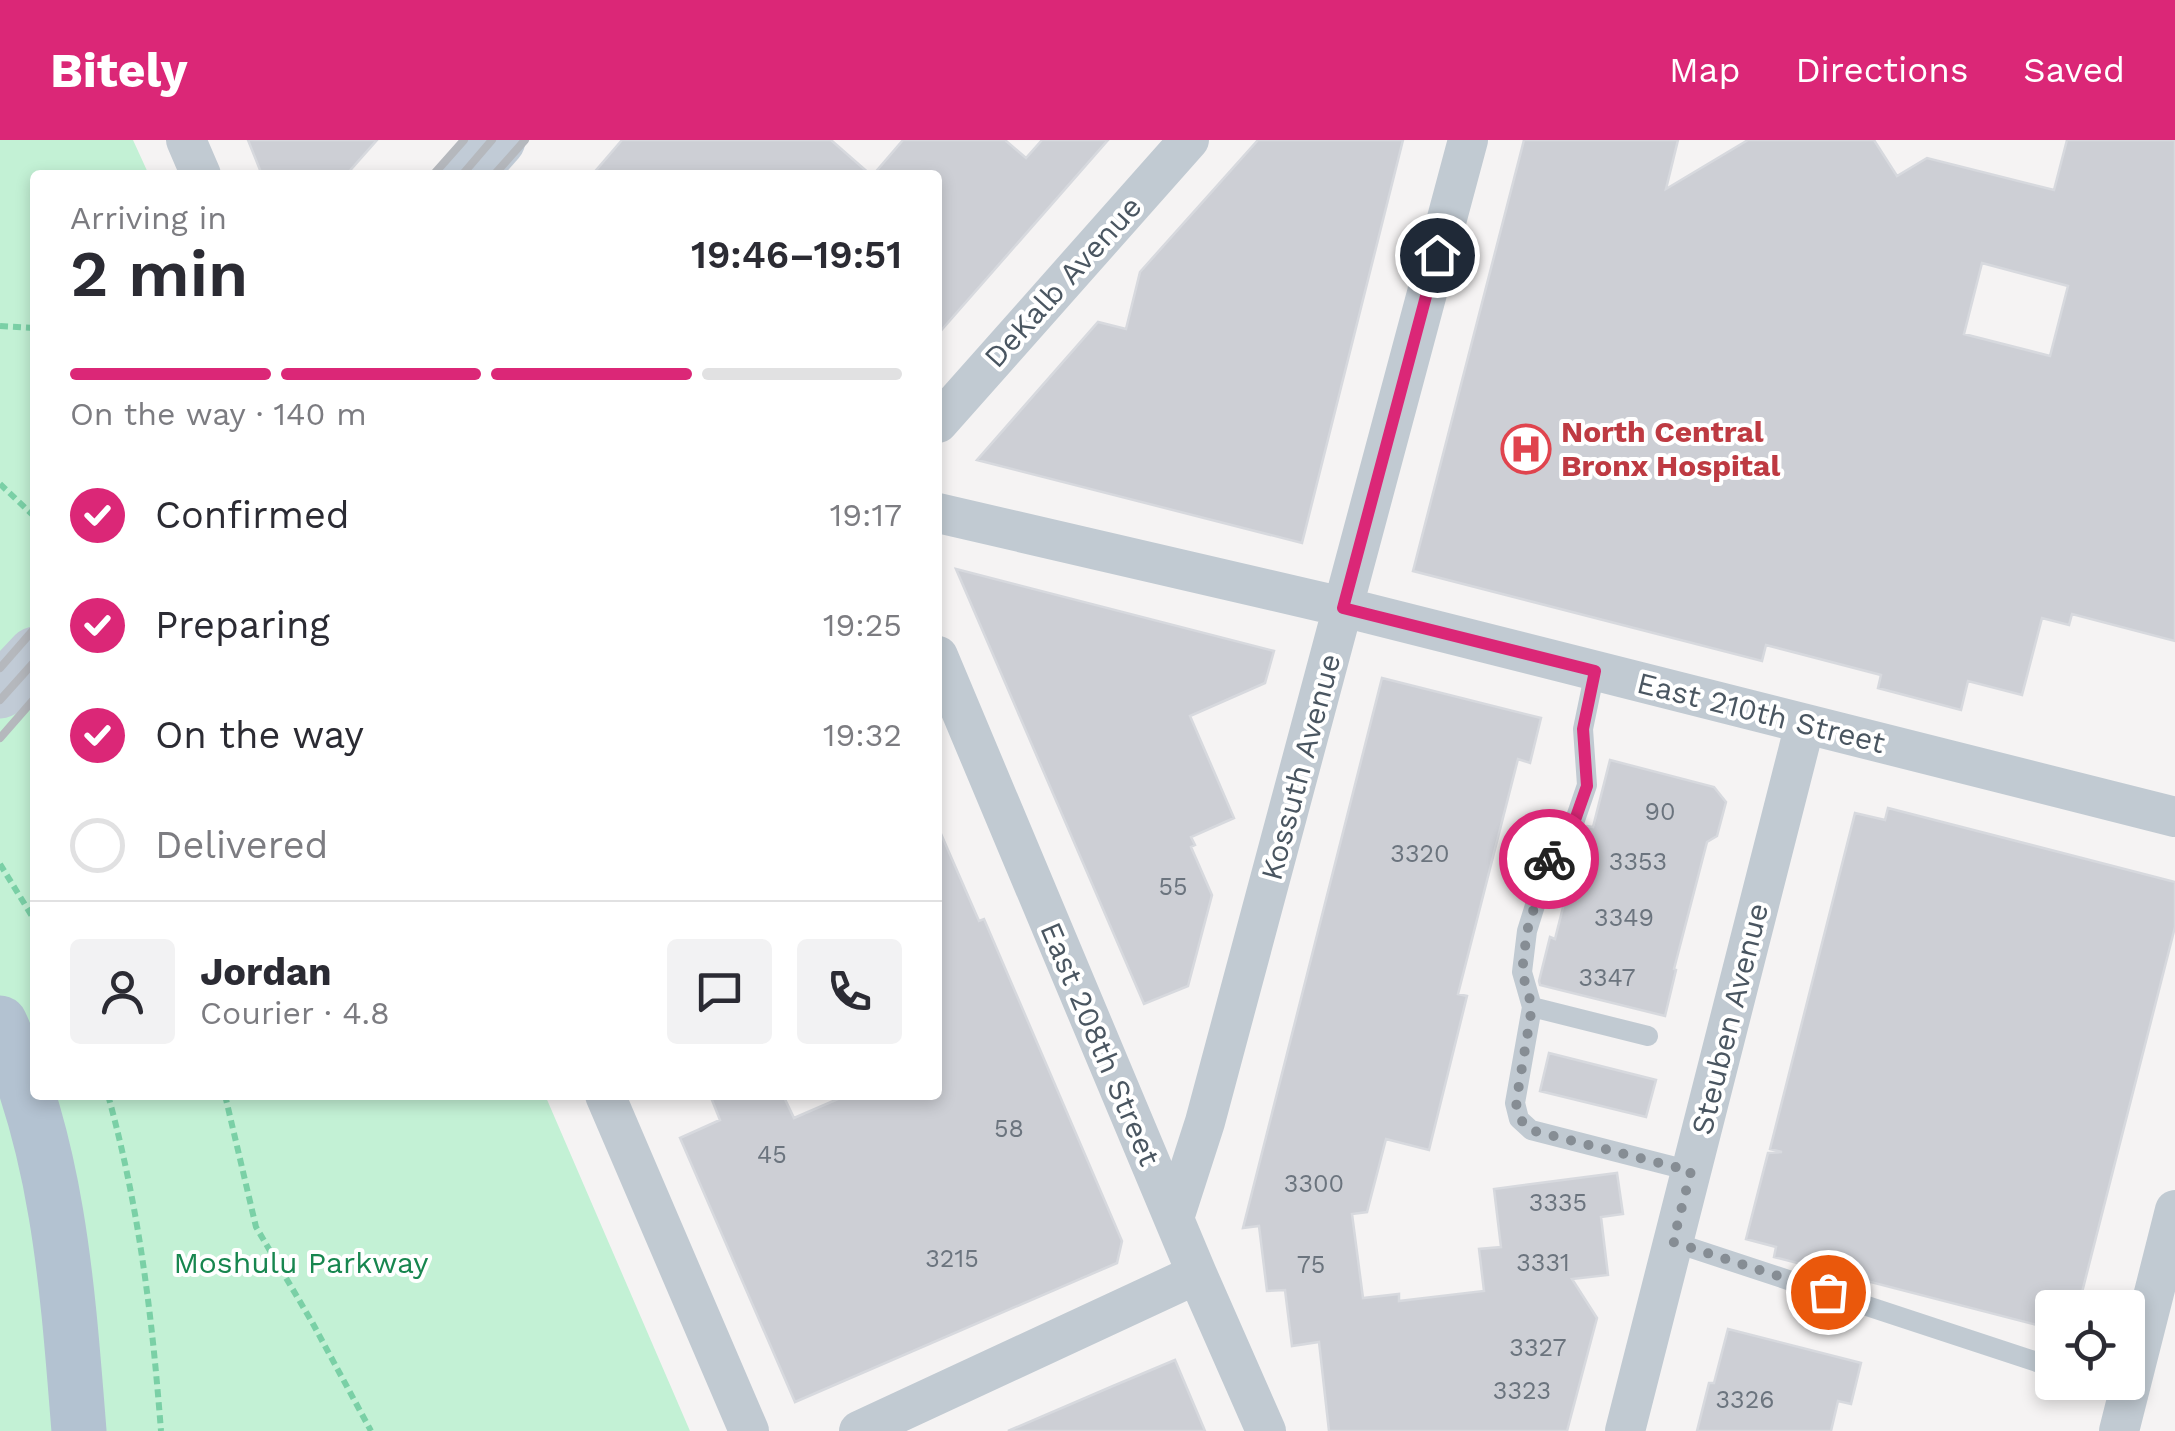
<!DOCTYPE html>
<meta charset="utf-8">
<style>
:root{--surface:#fff;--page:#f2f2f3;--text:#2b2b33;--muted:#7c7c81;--line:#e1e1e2;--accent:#db2777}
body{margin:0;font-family:"Work Sans",sans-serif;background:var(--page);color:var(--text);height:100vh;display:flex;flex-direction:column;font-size:38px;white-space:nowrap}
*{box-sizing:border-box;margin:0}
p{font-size:32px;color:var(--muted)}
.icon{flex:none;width:55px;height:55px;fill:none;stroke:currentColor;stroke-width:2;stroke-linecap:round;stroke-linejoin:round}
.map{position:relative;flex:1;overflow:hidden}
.side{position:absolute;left:30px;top:30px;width:912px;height:930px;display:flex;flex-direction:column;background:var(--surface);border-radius:10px;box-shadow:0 5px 15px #0003}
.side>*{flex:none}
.tools{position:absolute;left:2035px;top:1150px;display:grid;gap:20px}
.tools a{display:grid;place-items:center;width:110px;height:110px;border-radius:10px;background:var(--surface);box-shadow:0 5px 15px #0003;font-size:50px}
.pin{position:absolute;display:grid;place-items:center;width:85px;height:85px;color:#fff;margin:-42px;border:5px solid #fff;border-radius:50%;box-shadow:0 2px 10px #0007}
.courier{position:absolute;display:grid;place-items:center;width:100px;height:100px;margin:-50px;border:8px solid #db2777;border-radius:50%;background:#fff;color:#222;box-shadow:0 2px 12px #0007}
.head em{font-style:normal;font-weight:600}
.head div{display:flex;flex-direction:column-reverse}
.head{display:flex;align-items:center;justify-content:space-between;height:170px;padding:0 40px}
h1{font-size:65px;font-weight:600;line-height:75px}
.bar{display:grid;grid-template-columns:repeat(4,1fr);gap:15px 10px;align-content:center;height:120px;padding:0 40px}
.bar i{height:12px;border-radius:8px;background:var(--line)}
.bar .current{background:var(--accent)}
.bar p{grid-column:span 4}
.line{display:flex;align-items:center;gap:25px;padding:0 40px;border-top:2px solid var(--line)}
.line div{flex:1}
.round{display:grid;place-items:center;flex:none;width:105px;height:105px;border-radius:10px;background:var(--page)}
ol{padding:0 40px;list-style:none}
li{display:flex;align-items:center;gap:30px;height:110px}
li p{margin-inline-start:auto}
li .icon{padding:10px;border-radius:50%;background:var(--accent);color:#fff;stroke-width:4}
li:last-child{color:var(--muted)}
li i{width:55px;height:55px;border:5px solid var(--line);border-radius:50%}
header{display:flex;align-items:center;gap:60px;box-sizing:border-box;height:140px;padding:0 50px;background:var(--accent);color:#fff}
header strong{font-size:48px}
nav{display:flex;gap:55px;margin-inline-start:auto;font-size:35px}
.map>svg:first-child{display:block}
.green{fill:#c3f1d5}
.building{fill:#cdcfd5;stroke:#d7d9de;stroke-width:2.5;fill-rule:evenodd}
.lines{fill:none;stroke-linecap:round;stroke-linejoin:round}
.path{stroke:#7ad0a6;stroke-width:6;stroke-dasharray:8 5;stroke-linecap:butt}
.lane{stroke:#c1cad2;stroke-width:20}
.street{stroke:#c1cad2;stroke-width:40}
.secondary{stroke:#c1cbd6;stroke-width:55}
.primary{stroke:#b3c2d1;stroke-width:55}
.rail{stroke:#b5b8bd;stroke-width:8}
.done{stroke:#868d94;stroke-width:10;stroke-dasharray:0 18}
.route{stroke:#db2777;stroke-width:12}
.labels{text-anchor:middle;stroke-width:8;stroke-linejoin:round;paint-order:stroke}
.number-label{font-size:25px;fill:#6b747e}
.street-label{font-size:30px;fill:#4a5661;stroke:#fff}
.health-label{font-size:30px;font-weight:bold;fill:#be3a42;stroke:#fff;text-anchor:start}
.park-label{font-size:30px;fill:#17864f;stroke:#fff}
</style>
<header>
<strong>Bitely</strong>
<nav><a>Map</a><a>Directions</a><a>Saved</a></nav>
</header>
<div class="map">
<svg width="2175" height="1291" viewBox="0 0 2175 1291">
<rect width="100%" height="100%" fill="#f5f3f3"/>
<path class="green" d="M 0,0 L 133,0 L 149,35 L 35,35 L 35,955 L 545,955 L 690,1291 L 0,1291 Z"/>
<path class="building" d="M 248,0 L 377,0 L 346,35 L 262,35 Z
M 622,0 L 831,0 L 871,35 L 592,35 Z
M 903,0 L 1005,0 L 1026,18 L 1042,0 L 1108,0 L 938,194 L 938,35 L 873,35 Z
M 1258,0 L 1403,0 L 1302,403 L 977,320 L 1098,182 L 1126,189 L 1140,132 Z
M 1524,0 L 1678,0 L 1666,49 L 1748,0 L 1874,0 L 1897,36 L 1927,18 L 2054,50 L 2067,0 L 2175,0 L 2175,501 L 2072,474 L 2069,485 L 2042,478 L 2022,555 L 1968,541 L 1961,570 L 1878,548 L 1881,535 L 1766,505 L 1762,521 L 1413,431 ZM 1982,123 L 2068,146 L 2050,216 L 1964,194 Z
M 956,429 L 1274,511 L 1265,543 L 1190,576 L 1234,678 L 1191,697 L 1195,705 L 1191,707 L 1212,755 L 1188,846 L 1144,864 Z
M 1382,538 L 1541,578 L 1530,623 L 1518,619 L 1458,854 L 1467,856 L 1429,1010 L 1386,999 L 1367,1072 L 1352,1074 L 1363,1158 L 1399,1154 L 1399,1161 L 1484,1151 L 1479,1109 L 1501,1107 L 1494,1049 L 1617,1033 L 1623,1074 L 1601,1077 L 1608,1135 L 1572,1139 L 1597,1178 L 1567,1291 L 1329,1291 L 1319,1202 L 1292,1206 L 1285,1150 L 1267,1151 L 1259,1086 L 1243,1088 Z
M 1610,620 L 1714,647 L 1726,662 L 1717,696 L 1707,702 L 1674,829 L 1676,830 L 1665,876 L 1540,845 L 1539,841 L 1550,797 L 1555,799 L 1582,692 L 1587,686 L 1593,687 Z
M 1888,668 L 2175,742 L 2175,787 L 2078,1168 L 2052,1168 L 2052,1177 L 2044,1175 L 2041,1186 L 1774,1117 L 1776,1107 L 1746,1099 L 1768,1013 L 1782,1012 L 1770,1009 L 1855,673 L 1885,680 Z
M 938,687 L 979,781 L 984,779 L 1122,1101 L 1117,1123 L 795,1262 L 680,998 L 720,980 L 710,955 L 783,955 L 794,978 L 847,955 L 938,955 Z
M 1549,913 L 1656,940 L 1646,977 L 1540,951 Z
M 1728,1189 L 1861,1223 L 1851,1264 L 1838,1261 L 1831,1291 L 1697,1291 L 1709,1243 L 1714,1243 Z
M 1175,1220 L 1205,1291 L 1008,1291 L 1113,1246 Z"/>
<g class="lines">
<path class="path" d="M 0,186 L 35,188
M 0,344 L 35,377
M 0,724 L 35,781
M 108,955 C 139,1067 152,1175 161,1291
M 225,955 L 256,1087 L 312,1182 L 371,1291"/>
<path class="lane" d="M 1595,531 L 1583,589 L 1587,645 L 1575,680 L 1556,698 L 1527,791 L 1522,832 L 1532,867 L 1515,963 L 1519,979 L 1531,990 L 1691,1031
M 1532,867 L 1648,896
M 1673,1102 L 2052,1227
M 2100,1242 L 2128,1252"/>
<path class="street" d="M 186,0 L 201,35
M 938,283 L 1189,0
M 938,373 L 1343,467 L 2175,677
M 938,516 L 1197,1134 L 1266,1291
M 605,955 L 749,1291
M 1174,1078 L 1205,982 L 1468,0
M 859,1291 L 1197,1134
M 1625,1291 L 1805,584
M 2119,1291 L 2175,1070"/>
<path class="secondary" d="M 467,35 L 498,0
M 0,551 L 35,514"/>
<path class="primary" d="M 0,883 C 59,1010 68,1154 79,1291"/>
<path class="rail" d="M 433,35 L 464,0
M 462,35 L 492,0
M 494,35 L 525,0
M 0,528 L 35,488
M 0,560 L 35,521
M 0,598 L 35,558"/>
</g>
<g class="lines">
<path class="done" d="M 1549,719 L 1527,791 L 1522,832 L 1532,867 L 1516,963 L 1520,979 L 1530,990 L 1691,1031 L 1673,1102 L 1828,1152"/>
<path class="route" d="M 1437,115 L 1343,468 L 1595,531 L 1583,589 L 1587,646 L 1575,680 L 1556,698 L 1549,719"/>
</g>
<defs>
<g id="hospital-ring" transform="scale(2.5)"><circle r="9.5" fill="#fff" stroke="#e0444e" stroke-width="1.5"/><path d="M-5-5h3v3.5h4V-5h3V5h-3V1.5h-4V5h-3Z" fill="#e0444e"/></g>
</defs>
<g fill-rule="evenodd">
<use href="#hospital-ring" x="1526" y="309"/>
</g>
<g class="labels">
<g class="number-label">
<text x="1660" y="680">90</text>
<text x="1420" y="722">3320</text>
<text x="1638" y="730">3353</text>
<text x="1173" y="755">55</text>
<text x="1624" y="786">3349</text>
<text x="1607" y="846">3347</text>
<text x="1009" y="997">58</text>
<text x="772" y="1023">45</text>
<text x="1314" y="1052">3300</text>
<text x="1558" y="1071">3335</text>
<text x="952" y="1127">3215</text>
<text x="1543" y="1131">3331</text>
<text x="1311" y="1133">75</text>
<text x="1538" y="1216">3327</text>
<text x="1522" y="1259">3323</text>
<text x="1745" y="1268">3326</text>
</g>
<g class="street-label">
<text transform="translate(1063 142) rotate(-48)" y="10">DeKalb Avenue</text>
<text transform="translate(1761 573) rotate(14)" y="10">East 210th Street</text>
<text transform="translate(1301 627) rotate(-75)" y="10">Kossuth Avenue</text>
<text transform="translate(1730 879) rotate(-76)" y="10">Steuben Avenue</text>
<text transform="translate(1100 904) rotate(67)" y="10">East 208th Street</text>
</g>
<g class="health-label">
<text x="1561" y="302">North Central<tspan x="1561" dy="34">Bronx Hospital</tspan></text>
</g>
<g class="park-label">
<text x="301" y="1133">Moshulu Parkway</text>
</g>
</g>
</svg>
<div class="tools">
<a><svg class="icon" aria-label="locate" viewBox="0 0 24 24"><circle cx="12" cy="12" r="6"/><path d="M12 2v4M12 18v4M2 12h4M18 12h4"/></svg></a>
</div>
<div class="pin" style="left:1828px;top:1152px;background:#ea580c"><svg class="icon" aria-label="bag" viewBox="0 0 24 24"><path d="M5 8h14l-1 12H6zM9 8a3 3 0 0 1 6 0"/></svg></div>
<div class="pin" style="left:1437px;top:115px;background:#1f2937"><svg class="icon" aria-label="home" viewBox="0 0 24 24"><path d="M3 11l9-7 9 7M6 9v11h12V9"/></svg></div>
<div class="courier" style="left:1549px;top:719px"><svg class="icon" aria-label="bike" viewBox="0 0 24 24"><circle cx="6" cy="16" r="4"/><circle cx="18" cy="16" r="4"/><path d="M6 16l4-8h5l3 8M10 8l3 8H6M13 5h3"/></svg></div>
<section class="side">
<div class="head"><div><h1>2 min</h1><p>Arriving in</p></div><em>19:46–19:51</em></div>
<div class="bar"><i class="current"></i><i class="current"></i><i class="current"></i><i></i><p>On the way · 140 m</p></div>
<ol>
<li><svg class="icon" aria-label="check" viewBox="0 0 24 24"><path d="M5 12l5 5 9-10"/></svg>Confirmed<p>19:17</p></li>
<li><svg class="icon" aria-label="check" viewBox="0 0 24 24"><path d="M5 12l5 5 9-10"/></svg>Preparing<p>19:25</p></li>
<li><svg class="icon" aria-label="check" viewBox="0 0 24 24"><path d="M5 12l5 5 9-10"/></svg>On the way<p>19:32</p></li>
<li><i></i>Delivered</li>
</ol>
<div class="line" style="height:180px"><a class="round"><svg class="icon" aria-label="person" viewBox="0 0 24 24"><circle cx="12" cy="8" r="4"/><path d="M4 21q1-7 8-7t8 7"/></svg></a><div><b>Jordan</b><p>Courier · 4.8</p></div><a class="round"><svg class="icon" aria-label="chat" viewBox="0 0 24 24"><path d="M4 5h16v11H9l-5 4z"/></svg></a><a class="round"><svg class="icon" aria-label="phone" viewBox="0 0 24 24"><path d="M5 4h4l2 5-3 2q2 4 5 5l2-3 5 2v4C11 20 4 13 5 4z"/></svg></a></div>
</section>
</div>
